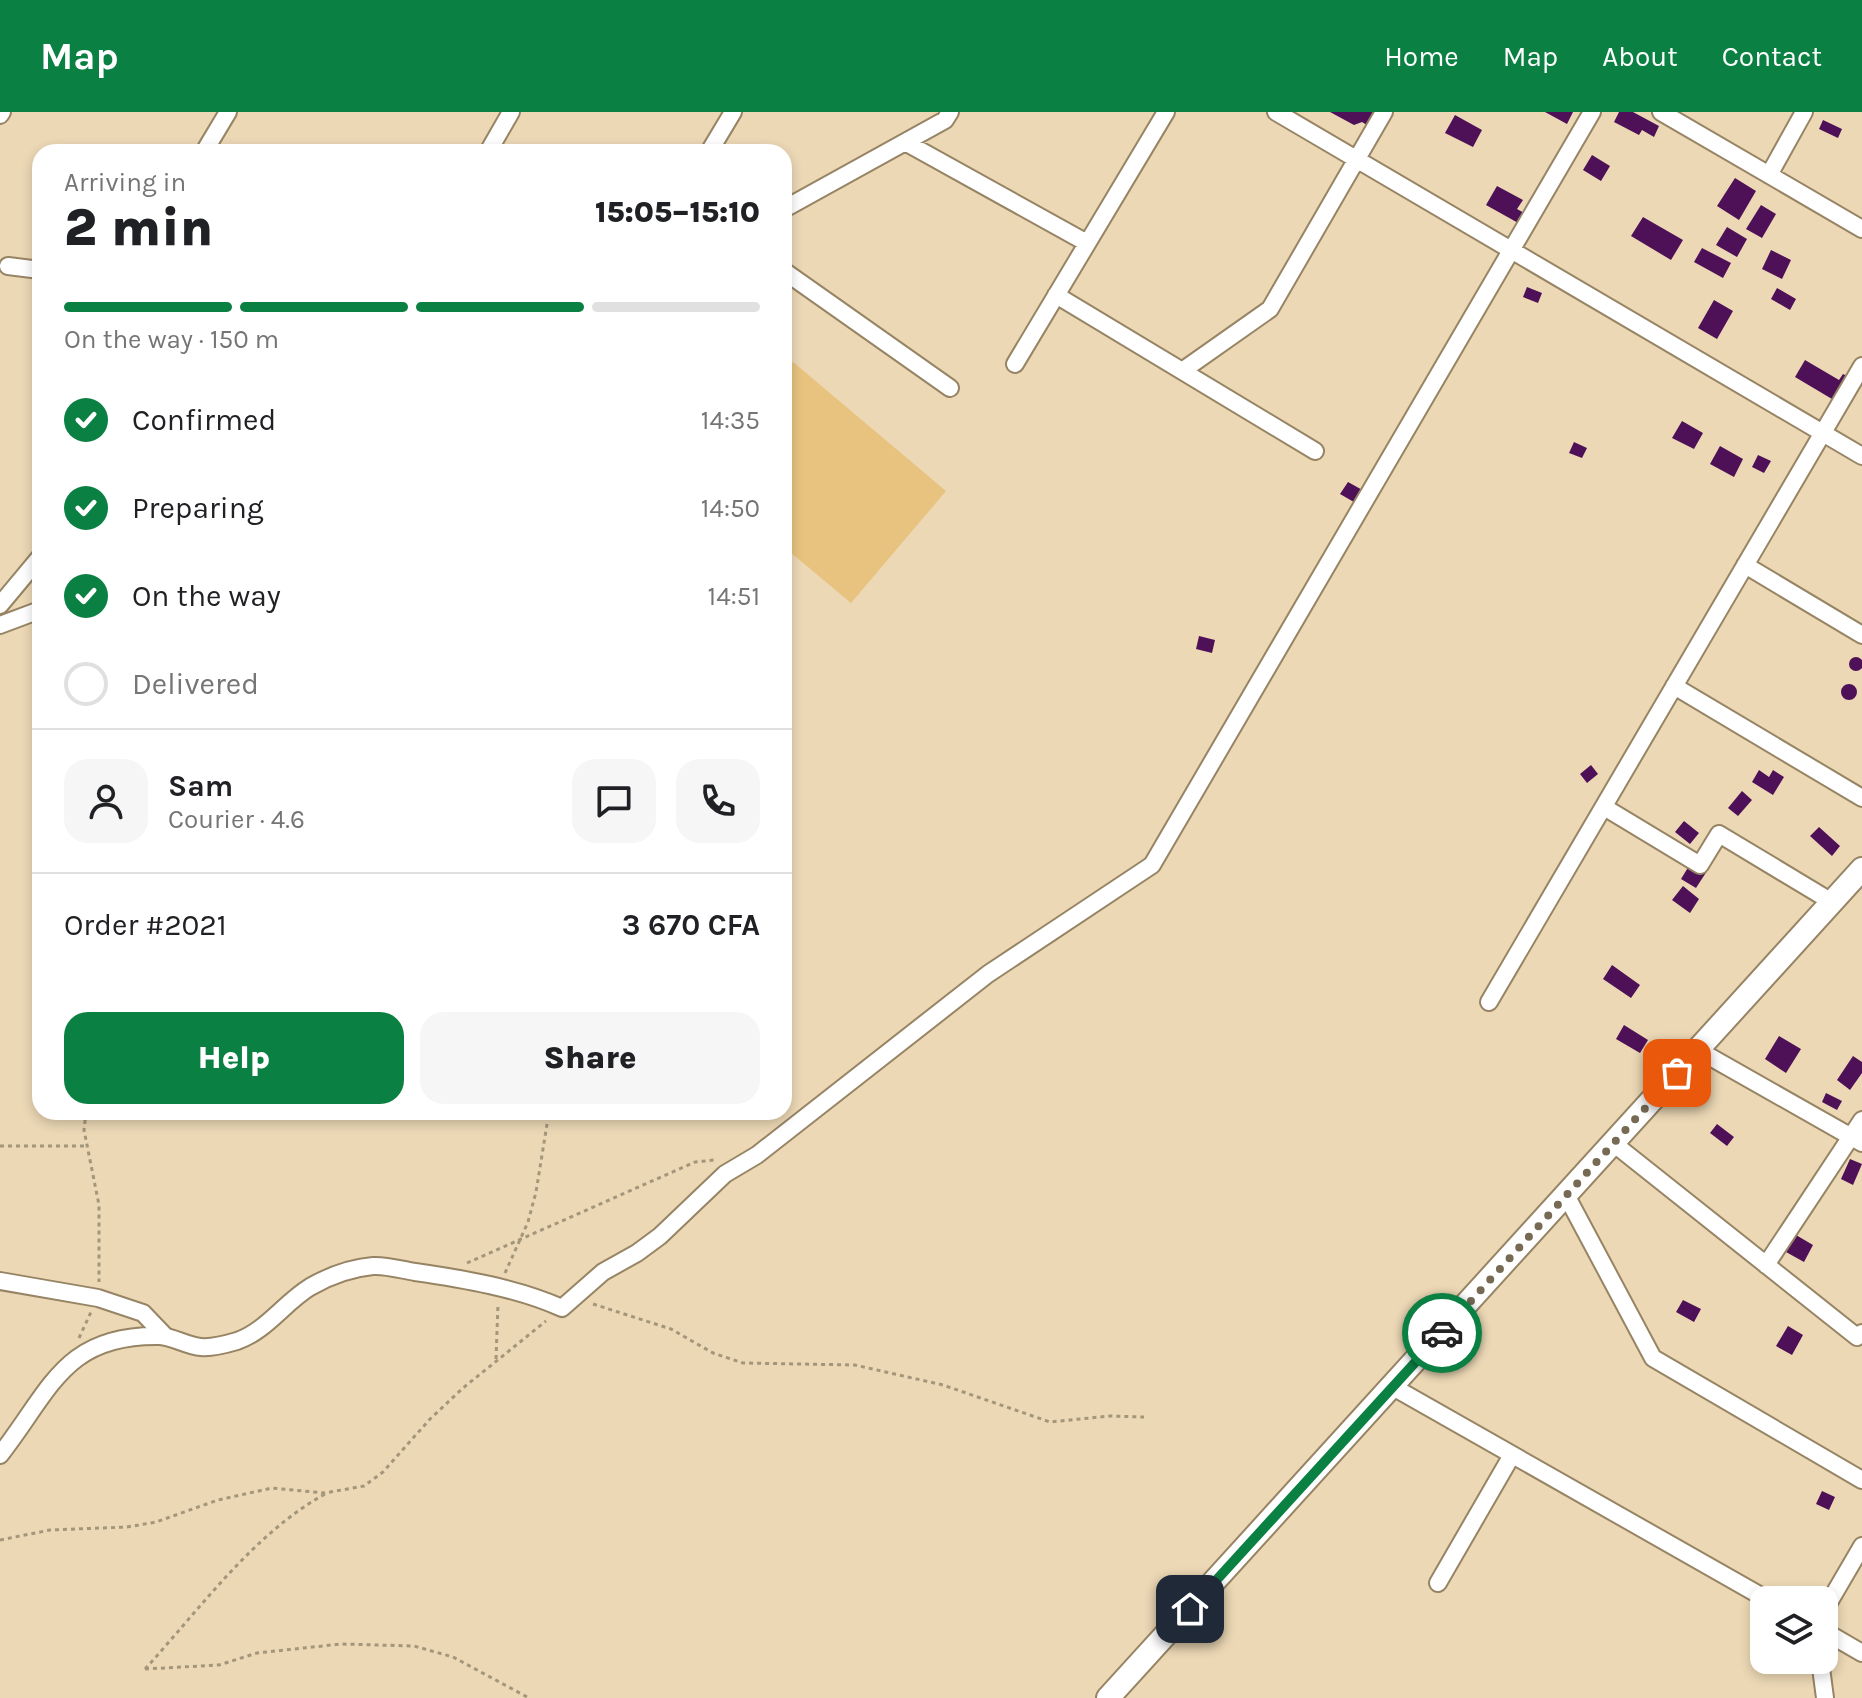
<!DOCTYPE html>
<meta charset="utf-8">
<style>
:root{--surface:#fff;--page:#f6f6f6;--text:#202124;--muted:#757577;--line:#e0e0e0;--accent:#0b8043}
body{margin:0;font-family:Karla,sans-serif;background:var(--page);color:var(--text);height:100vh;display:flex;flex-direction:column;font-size:30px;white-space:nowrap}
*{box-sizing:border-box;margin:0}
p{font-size:26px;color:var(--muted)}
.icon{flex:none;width:44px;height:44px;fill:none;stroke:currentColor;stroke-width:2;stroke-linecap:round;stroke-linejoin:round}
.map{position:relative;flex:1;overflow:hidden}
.side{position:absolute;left:32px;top:32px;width:760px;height:976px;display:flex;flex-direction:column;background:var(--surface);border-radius:24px;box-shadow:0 4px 12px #0003}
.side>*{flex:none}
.tools{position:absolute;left:1750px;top:1474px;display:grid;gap:16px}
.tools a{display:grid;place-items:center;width:88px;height:88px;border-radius:16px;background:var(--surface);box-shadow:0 4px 12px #0003;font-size:40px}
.pin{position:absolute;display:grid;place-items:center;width:68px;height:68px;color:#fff;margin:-34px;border-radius:16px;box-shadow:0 4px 12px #0006}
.courier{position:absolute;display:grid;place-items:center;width:80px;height:80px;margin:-40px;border:6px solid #0b8043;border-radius:50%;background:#fff;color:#222;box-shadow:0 2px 10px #0007}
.headline em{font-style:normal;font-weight:800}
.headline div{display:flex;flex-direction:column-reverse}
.headline{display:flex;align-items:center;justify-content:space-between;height:136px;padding:0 32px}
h1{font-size:52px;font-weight:800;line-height:60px}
.bar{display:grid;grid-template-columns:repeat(4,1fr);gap:12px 8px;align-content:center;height:96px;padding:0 32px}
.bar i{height:10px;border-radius:6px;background:var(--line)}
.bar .current{background:var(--accent)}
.bar p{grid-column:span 4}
.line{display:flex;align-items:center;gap:20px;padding:0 32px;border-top:2px solid var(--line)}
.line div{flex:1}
.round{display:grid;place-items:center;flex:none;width:84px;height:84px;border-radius:24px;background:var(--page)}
ol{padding:0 32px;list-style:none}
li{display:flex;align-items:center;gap:24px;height:88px}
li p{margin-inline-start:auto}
li .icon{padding:8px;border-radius:50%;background:var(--accent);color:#fff;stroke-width:4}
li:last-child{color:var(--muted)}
li i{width:44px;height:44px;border:4px solid var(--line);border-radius:50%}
.action{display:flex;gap:16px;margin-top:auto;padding:16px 32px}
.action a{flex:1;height:92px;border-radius:24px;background:var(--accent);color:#fff;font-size:32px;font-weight:800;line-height:92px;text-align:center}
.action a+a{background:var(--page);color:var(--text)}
header{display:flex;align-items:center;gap:48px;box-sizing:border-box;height:112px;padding:0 40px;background:var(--accent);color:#fff}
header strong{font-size:38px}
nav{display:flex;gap:44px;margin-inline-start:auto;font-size:28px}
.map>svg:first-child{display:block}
.green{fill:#e8c37f}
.building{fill:#4e1157}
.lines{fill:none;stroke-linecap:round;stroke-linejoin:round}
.minor-casing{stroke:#968464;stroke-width:20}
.secondary-casing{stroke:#968464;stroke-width:26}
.path{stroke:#a4967b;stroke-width:3;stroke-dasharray:4 4;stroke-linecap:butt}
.minor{stroke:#fff;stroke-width:16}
.secondary{stroke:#fff;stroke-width:22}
.done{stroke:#766a55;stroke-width:8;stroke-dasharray:0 14.4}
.route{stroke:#0b8043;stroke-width:10}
</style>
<header>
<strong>Map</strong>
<nav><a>Home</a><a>Map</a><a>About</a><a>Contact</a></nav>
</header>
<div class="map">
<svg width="1862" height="1586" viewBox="0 0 1862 1586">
<rect width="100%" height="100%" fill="#ecd8b5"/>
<path class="green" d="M 793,250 L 946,379 L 851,491 L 784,435 L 784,260 Z"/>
<path class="building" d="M 1330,0 L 1379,0 L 1370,15 L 1362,10 L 1354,13 Z
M 1545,0 L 1573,0 L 1567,12 Z
M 1619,0 L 1633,0 L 1659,14 L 1654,25 L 1642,18 L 1639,23 L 1614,10 Z
M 1455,3 L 1482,18 L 1473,35 L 1445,21 Z
M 1823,8 L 1842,17 L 1838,26 L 1819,17 Z
M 1592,43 L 1610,54 L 1601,69 L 1583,58 Z
M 1735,66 L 1756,79 L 1739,108 L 1717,94 Z
M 1497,74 L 1523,88 L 1517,97 L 1526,102 L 1520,112 L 1486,93 Z
M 1761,93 L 1776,102 L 1762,126 L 1746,117 Z
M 1643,105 L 1683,128 L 1671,148 L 1631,124 Z
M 1727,115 L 1747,127 L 1737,145 L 1716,133 Z
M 1702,136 L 1731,151 L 1723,166 L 1694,150 Z
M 1771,138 L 1791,148 L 1782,167 L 1762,157 Z
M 1527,175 L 1542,181 L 1538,191 L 1523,185 Z
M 1777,176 L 1796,187 L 1790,198 L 1771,187 Z
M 1714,188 L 1733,199 L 1717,227 L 1698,216 Z
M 1805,248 L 1839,268 L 1843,262 L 1851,266 L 1837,290 L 1795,265 Z
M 1682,309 L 1703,321 L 1694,337 L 1672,326 Z
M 1574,330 L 1587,336 L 1582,346 L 1569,341 Z
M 1720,334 L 1743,347 L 1734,365 L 1710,352 Z
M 1758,343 L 1771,349 L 1764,361 L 1752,355 Z
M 1348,370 L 1366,380 L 1359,393 L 1340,382 Z
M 1199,524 L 1215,528 L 1212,541 L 1196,537 Z
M1849 552a7 7 0 1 1 14 0a7 7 0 1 1-14 0Z
M1841 580a8 8 0 1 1 16 0a8 8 0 1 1-16 0Z
M 1591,653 L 1598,662 L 1587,671 L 1580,662 Z
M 1759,658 L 1769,665 L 1773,658 L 1784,665 L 1773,683 L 1752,670 Z
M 1742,679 L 1752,688 L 1738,704 L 1728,696 Z
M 1684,709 L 1699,721 L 1690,732 L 1675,720 Z
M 1819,715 L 1840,734 L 1832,744 L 1810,724 Z
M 1692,749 L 1707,759 L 1696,776 L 1681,767 Z
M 1683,774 L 1699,787 L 1690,801 L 1672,788 Z
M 1612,853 L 1640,873 L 1631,886 L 1603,867 Z
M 1624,913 L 1648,928 L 1640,941 L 1616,927 Z
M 1779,924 L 1801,937 L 1786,961 L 1765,947 Z
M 1853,944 L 1862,950 L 1862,961 L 1850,978 L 1837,968 Z
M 1826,981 L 1842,989 L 1837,998 L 1822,990 Z
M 1717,1012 L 1734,1025 L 1727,1034 L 1710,1021 Z
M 1850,1047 L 1862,1052 L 1853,1073 L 1841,1067 Z
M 1796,1123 L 1813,1133 L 1804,1150 L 1786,1140 Z
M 1683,1188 L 1701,1197 L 1694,1210 L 1676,1200 Z
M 1788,1214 L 1803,1223 L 1792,1243 L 1776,1234 Z
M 1822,1379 L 1835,1385 L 1829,1398 L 1816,1392 Z"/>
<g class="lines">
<g class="minor-casing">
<path id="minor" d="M 1276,0 L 1862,344
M 1661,0 L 1862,117
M 0,3 L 2,0
M 905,30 L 1087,131
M 204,40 L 228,0
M 488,40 L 511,0
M 709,40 L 733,0
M 1769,63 L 1804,0
M 784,97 L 945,8 L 950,0
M 8,154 L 40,158
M 784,159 L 950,276
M 1056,183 L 1315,339
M 1015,252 L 1166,0
M 1182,259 L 1270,197 L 1384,0
M 1745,453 L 1862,523
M 0,493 L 40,445
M 0,513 L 40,498
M 1674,574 L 1862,686
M 1604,695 L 1700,753 L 1719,722 L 1832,790
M 1489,890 L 1862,254
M 1698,938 L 1862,1031
M 1613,1031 L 1857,1225 L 1862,1221
M 1566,1083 L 1653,1246 L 1862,1368
M 1766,1153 L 1862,1008
M 0,1169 L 98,1186 L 143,1201 L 166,1225
M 1393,1275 L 1768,1488
M 0,1343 C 51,1278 64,1222 160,1224 C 174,1225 187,1234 201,1235 C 212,1236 227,1232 237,1229 C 266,1219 284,1191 310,1175 C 329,1164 351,1156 373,1154 C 386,1153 402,1158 415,1160 C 464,1167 517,1176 562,1196 L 603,1160 L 637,1141 L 660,1124 L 725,1062 L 757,1043 L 988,862 L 1152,753 L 1592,0
M 1438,1471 L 1512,1343
M 1824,1499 L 1862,1434
M 1824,1519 L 1862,1541
M 1820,1548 L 1825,1586"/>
</g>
<g class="secondary-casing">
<path id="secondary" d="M 1108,1586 L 1862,757"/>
</g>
<path class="path" d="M 86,1000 L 84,1018 L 99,1093 L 99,1170
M 0,1034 L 87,1034
M 467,1151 L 695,1050 L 714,1048
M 505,1161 L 528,1110 L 536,1080 L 549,1000
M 593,1192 L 671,1217 L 713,1241 L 743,1251 L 855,1253 L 943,1273 L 1050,1310 L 1110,1304 L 1144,1305
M 79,1226 L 91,1200
M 496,1247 L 498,1192
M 0,1428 L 50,1418 L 127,1415 L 156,1410 L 218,1388 L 272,1376 L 325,1381 L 364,1374 L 383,1360 L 430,1307 L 463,1276 L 546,1209
M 145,1557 L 219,1553 L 257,1541 L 341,1532 L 414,1534 L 453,1545 L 529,1586
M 145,1557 C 200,1497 253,1422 325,1382"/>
<use href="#minor" class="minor"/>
<use href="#secondary" class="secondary"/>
</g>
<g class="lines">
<path class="done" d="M 1442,1221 L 1677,961"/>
<path class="route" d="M 1190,1497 L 1442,1221"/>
</g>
</svg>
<div class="tools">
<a><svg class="icon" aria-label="layers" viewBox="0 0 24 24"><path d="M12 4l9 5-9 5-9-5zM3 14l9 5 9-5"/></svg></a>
</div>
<div class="pin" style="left:1677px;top:961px;background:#ea580c"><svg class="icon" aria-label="bag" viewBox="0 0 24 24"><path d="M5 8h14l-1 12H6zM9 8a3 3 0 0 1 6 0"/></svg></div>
<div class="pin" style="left:1190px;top:1497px;background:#1f2937"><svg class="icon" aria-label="home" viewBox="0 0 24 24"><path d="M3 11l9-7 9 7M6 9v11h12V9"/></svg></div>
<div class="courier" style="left:1442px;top:1221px"><svg class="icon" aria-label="car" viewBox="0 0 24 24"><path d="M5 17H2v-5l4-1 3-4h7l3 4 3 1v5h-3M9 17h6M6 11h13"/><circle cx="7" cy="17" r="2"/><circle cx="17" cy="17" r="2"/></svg></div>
<section class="side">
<div class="headline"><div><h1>2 min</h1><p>Arriving in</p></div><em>15:05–15:10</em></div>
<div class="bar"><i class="current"></i><i class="current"></i><i class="current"></i><i></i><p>On the way · 150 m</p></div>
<ol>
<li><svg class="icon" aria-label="check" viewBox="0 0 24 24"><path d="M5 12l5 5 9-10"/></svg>Confirmed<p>14:35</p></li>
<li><svg class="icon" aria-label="check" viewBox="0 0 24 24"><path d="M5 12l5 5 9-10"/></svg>Preparing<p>14:50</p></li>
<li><svg class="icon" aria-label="check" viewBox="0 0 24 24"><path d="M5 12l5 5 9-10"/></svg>On the way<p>14:51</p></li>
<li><i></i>Delivered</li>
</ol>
<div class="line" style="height:144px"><a class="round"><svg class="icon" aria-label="person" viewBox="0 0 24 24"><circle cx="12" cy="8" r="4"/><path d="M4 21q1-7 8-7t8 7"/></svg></a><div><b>Sam</b><p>Courier · 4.6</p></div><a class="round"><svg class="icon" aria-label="chat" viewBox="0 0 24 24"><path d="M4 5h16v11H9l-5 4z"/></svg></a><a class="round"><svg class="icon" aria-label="phone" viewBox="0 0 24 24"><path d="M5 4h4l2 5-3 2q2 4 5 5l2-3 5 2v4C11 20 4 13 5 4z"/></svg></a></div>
<div class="line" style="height:104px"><div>Order #2021</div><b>3 670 CFA</b></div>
<div class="action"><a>Help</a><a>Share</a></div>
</section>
</div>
